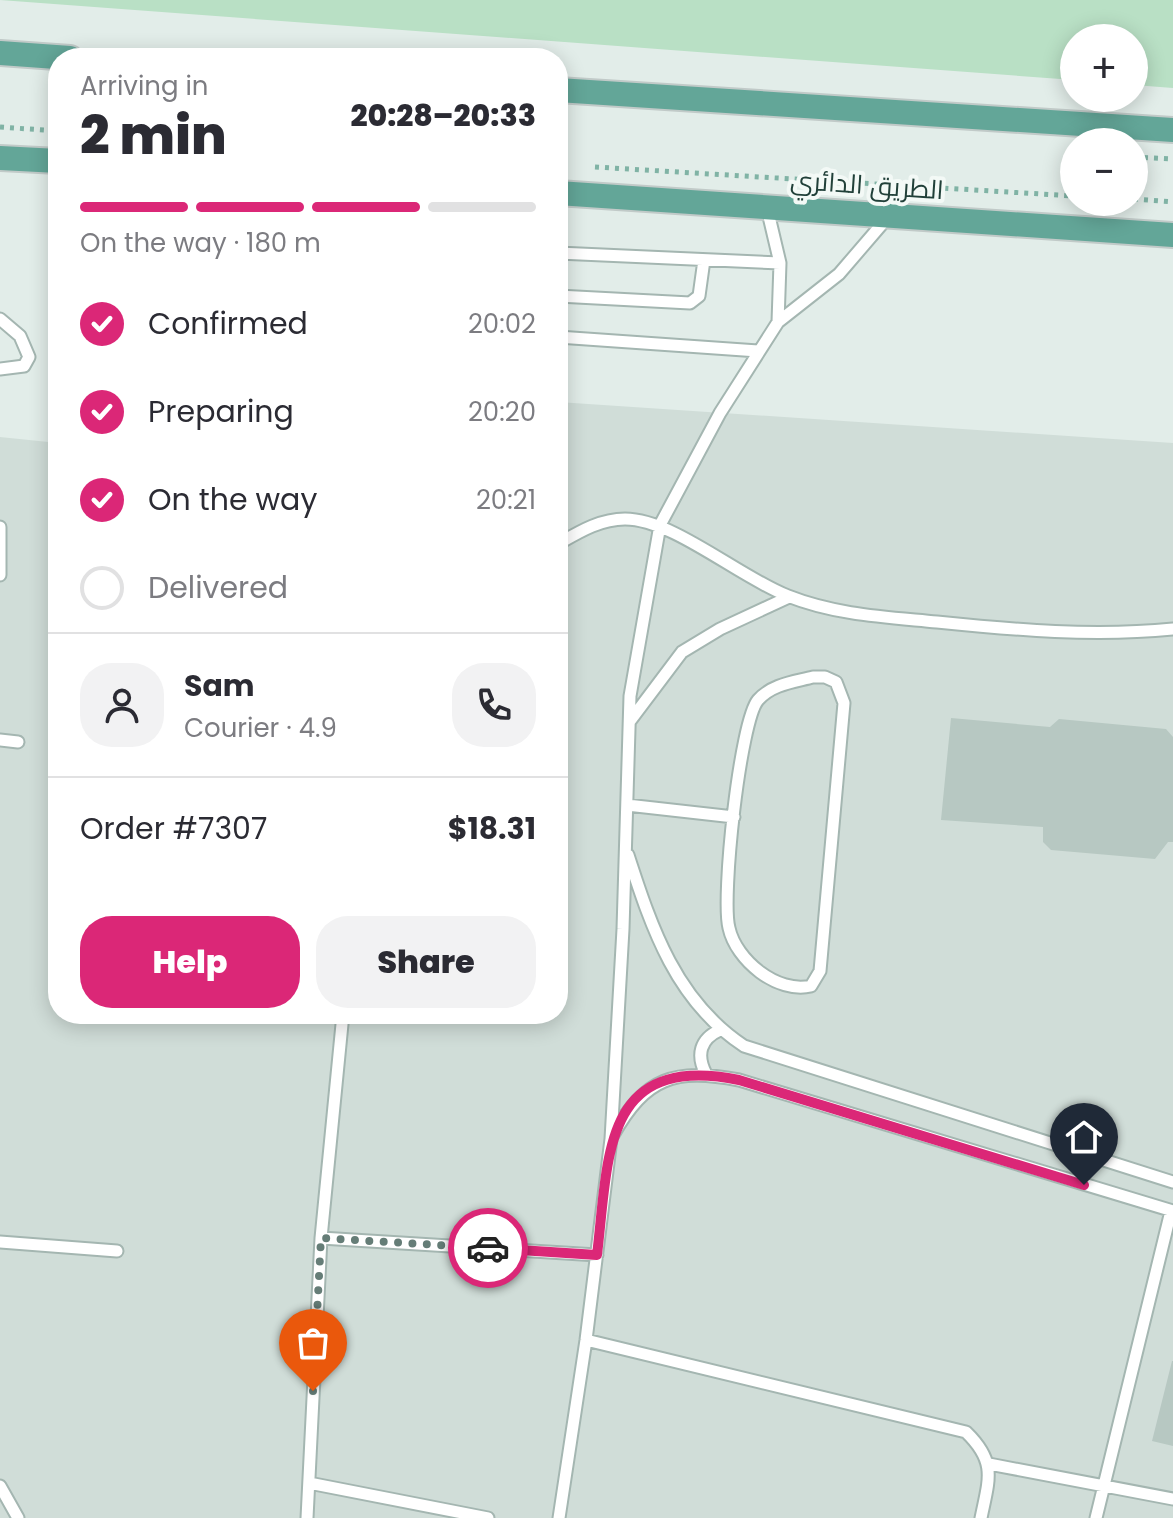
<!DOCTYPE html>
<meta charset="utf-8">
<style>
:root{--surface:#fff;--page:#f2f2f3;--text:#2b2b33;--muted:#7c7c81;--line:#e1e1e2;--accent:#db2777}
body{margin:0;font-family:Poppins,Cairo,sans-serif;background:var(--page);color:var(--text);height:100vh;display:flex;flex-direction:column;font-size:30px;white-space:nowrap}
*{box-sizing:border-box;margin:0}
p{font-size:26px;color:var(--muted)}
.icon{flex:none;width:44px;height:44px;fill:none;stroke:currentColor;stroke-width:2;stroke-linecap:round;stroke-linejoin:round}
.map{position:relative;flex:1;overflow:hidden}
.details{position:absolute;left:48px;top:48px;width:520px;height:976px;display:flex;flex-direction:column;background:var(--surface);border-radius:32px;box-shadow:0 4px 20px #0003}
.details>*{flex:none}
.tools{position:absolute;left:1060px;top:24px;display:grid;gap:16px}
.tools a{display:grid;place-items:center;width:88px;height:88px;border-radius:50%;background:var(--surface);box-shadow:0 4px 20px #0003;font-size:40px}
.pin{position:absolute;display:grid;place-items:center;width:68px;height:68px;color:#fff;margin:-82px -34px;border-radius:50% 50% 50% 0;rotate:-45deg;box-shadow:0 0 8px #0007}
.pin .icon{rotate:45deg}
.courier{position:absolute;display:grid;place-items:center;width:80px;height:80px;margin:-40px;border:6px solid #db2777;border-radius:50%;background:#fff;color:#222;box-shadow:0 2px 10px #0007}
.summary em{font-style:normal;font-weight:800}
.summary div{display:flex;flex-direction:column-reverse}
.summary{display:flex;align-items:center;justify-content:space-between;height:136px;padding:0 32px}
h1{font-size:52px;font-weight:800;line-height:60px}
.bar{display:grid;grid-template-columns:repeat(4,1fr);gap:12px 8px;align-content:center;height:96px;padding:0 32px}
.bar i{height:10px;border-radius:6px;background:var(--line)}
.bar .on{background:var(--accent)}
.bar p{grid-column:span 4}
.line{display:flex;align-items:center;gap:20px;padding:0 32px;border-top:2px solid var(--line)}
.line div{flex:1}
.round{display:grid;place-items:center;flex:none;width:84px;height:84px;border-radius:32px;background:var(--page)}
ol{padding:0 32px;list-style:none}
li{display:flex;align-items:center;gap:24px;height:88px}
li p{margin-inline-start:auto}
li .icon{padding:8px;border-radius:50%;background:var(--accent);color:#fff;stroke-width:4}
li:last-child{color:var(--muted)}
li i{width:44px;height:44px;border:4px solid var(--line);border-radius:50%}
.cta{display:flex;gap:16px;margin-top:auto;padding:16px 32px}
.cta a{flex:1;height:92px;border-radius:32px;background:var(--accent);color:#fff;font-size:32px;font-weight:800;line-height:92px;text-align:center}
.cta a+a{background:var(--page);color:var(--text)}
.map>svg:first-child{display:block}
.built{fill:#d0ddd8}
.green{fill:#b9e0c5}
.building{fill:#b7c8c2}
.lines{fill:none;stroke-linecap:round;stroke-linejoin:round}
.service-casing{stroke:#a4b6b1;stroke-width:15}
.primary-casing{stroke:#c1cac8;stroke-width:28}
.path{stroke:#80b3a5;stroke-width:5;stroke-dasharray:4 6;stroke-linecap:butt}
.service{stroke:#fff;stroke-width:11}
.primary{stroke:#63a698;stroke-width:24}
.done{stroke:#657d77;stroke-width:8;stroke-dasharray:0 14.4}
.route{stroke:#db2777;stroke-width:10}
.labels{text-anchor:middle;stroke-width:8;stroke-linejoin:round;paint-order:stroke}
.street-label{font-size:26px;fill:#214039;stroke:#f3f9f6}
</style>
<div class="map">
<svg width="1173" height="1518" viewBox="0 0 1173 1518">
<rect width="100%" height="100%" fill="#e2ede9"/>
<path class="built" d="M 558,402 L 1173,443 L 1173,1518 L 0,1518 L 0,437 L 58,443 L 58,1014 L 558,1014 Z"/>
<path class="green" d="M 0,0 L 1173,0 L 1173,88 L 1134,85 L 1134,38 L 1074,38 L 1074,80 Z"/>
<path class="building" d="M 951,718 L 1050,727 L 1059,719 L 1166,729 L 1173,737 L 1173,842 L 1168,842 L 1155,859 L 1051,850 L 1043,842 L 1043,827 L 941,820 Z
M 1172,1361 L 1173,1361 L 1173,1446 L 1152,1441 Z"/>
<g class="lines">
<g class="service-casing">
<path id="service" d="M 767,208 L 780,263 L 778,322
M 558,253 L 780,263
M 558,296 L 690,303 L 699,296 L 704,260
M 0,319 L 20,336 L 29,357 L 24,366 L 0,369
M 558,337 L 758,351
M 0,527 L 0,575
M 558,544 C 579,532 600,519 625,519 C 673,519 739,577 788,596 C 836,615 886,617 937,622 C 1016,630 1094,637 1173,629
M 813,677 L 825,677 L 836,682 L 844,703 L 820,971 L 811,986 C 777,994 736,960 729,928 C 721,898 740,721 758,700 C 772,684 794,682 813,677 Z
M 630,721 L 682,652 L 720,629 L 789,597
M 0,740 L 18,742
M 627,805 L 734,817
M 628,855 C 652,929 676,1001 744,1046 L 1173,1182
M 706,1074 C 696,1055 700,1039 720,1030
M 613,1135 C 646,1077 674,1068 739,1080 L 1173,1211
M 321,1238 L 597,1255
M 0,1242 L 117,1251
M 586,1340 L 966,1432 C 997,1462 989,1479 981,1518
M 989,1464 L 1173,1499
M 309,1483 L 488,1518
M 0,1486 L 18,1518
M 307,1518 L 321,1238 L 343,1014
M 559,1518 L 586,1340 L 611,1139 L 623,929 L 630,696 L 660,525 L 720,413 L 778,322 L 839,274 L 888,217
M 1096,1518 L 1171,1211"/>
</g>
<g class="primary-casing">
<path id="primary" d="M 0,53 L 70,58
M 558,90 L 1173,130
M 0,158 L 58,161
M 558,193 L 1173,235"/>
</g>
<path class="path" d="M 0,127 L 58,131
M 1134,157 L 1173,159
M 595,167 L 1074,196
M 1134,199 L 1173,202"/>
<use href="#service" class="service"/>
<use href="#primary" class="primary"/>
</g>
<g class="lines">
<path class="done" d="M 313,1391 L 321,1238 L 488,1248"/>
<path class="route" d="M 488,1248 L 597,1255 C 609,1155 602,1053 739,1080 L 1084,1185"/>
</g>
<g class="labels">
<g class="street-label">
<text transform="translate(867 185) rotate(4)" y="9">الطريق الدائري</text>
</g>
</g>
</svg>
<div class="tools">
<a>+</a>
<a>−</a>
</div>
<div class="pin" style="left:313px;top:1391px;background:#ea580c"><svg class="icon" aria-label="bag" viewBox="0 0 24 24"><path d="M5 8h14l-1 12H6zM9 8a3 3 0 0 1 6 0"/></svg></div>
<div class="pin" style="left:1084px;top:1185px;background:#1f2937"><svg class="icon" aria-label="home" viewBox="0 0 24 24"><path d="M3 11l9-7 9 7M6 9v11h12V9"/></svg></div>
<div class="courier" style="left:488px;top:1248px"><svg class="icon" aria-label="car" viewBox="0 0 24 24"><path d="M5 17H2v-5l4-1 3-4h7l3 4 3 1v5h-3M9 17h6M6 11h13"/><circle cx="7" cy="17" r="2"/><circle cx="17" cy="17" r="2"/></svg></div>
<section class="details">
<div class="summary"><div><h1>2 min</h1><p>Arriving in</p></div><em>20:28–20:33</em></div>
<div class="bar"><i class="on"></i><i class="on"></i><i class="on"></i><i></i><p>On the way · 180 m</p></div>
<ol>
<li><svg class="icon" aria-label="check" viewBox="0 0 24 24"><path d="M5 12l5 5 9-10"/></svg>Confirmed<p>20:02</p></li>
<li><svg class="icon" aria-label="check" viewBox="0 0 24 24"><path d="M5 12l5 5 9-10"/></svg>Preparing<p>20:20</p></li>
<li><svg class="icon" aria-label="check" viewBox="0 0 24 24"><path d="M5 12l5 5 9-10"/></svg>On the way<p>20:21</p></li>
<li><i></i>Delivered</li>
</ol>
<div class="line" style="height:144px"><a class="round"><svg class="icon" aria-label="person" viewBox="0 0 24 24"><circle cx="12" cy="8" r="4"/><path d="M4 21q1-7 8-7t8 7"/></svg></a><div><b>Sam</b><p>Courier · 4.9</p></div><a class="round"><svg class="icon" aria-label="phone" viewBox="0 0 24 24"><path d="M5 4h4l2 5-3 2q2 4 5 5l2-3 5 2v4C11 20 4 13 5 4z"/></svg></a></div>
<div class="line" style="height:104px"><div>Order #7307</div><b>$18.31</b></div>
<div class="cta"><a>Help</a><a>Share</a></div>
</section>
</div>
